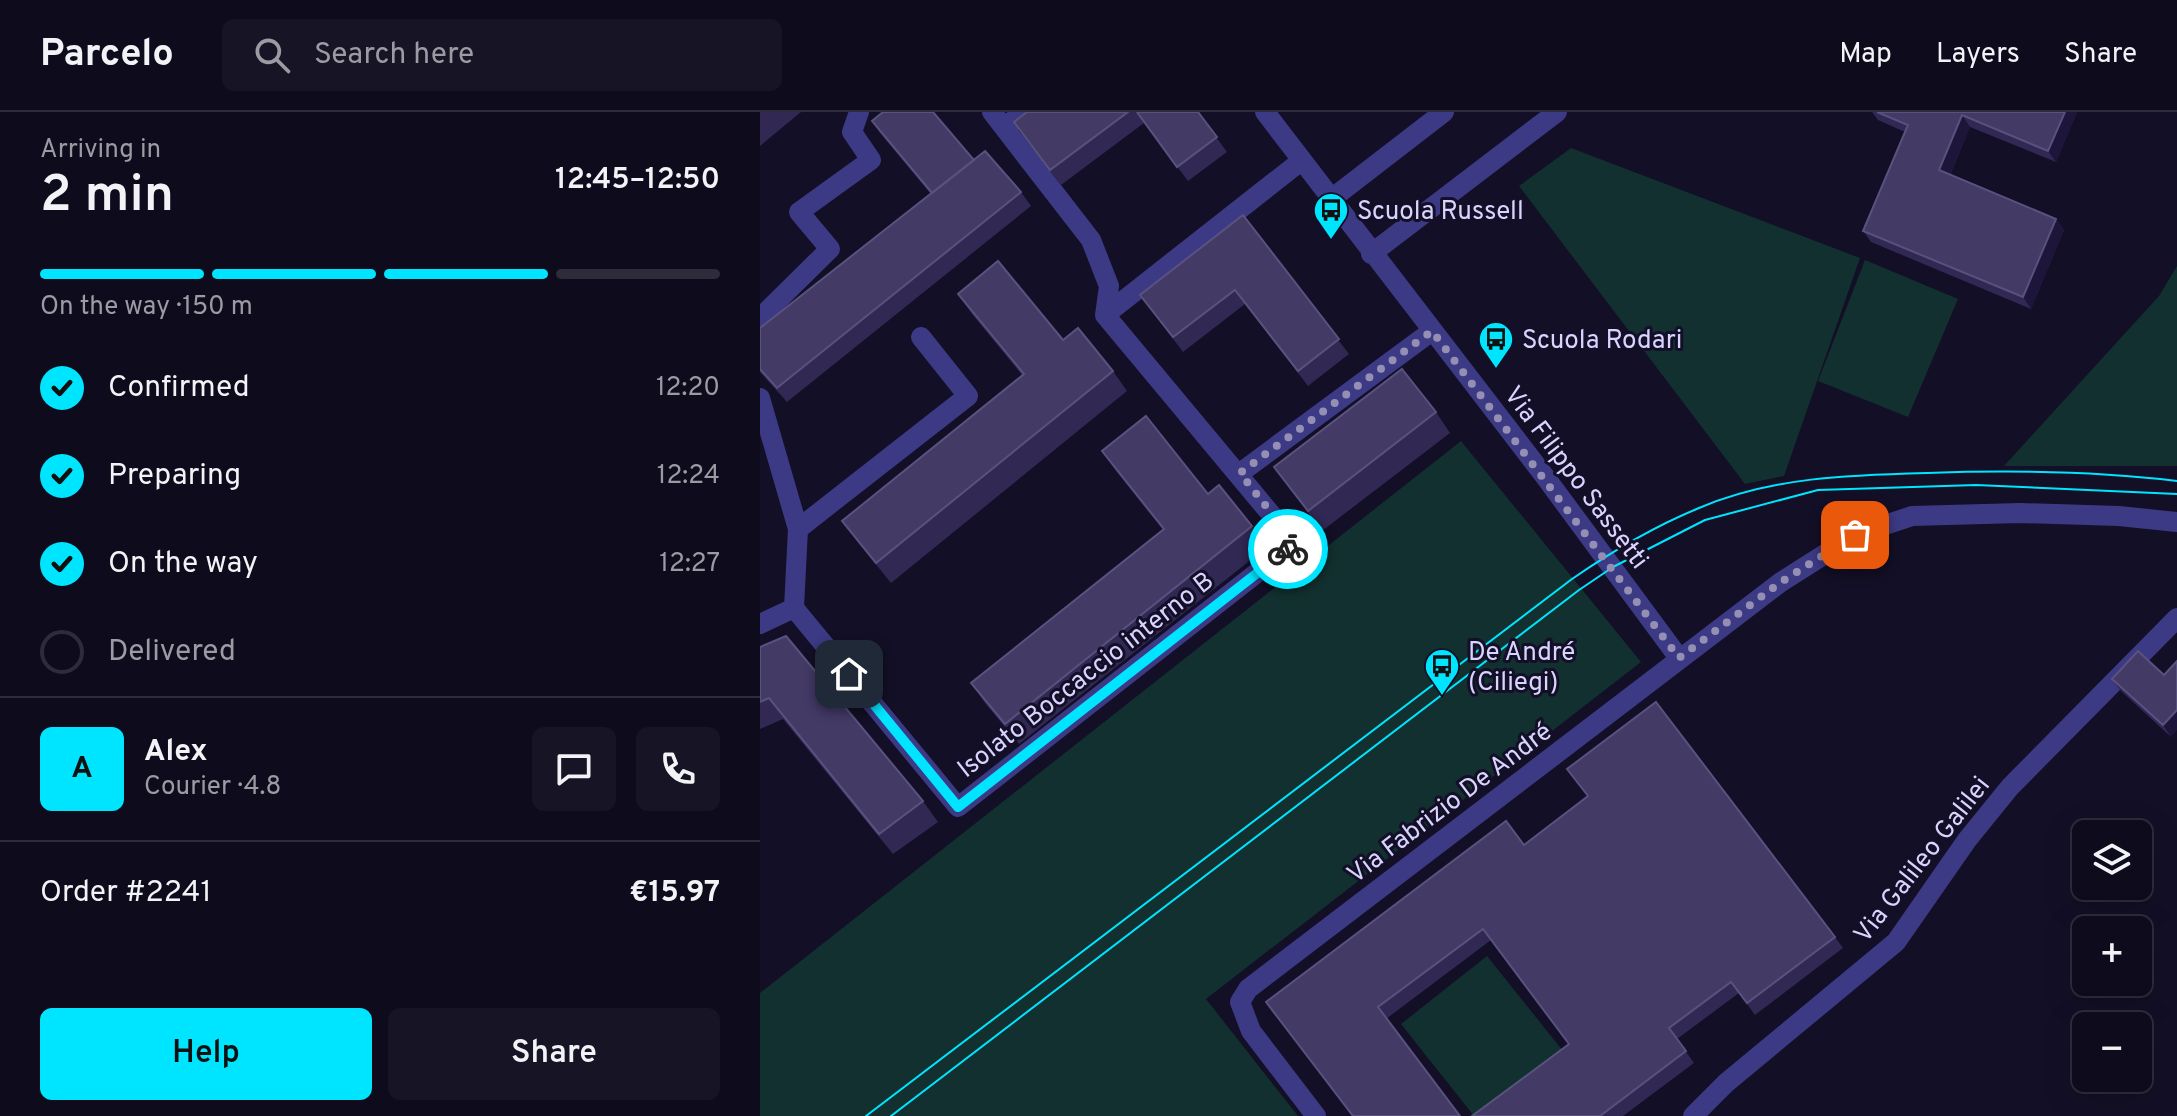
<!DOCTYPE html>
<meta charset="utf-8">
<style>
:root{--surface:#0e0b1c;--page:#171425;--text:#f1f3f6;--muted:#9b9ba3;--line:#2e2b3b;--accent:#00e5ff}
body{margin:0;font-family:Overpass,sans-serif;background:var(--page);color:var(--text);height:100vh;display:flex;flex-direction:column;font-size:30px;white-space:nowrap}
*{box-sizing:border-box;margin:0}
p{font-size:26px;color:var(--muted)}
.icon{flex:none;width:44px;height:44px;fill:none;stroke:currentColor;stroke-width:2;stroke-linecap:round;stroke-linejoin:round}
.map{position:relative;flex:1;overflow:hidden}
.drawer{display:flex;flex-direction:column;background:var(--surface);width:760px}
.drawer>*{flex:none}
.controls{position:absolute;left:1312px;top:708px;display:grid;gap:16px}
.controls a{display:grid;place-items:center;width:80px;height:80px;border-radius:12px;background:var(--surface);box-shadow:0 8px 32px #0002,0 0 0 2px var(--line);font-size:40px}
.pin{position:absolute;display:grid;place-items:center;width:68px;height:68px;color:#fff;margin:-34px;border-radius:16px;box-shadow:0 4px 12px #0006}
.courier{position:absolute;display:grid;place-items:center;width:80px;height:80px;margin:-40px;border:6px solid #00e5ff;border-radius:50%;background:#fff;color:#222;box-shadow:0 2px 10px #0007}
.headline em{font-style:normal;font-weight:600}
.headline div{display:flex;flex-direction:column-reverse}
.headline{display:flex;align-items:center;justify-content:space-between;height:136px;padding:0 40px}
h1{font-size:52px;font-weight:600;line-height:60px}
.bar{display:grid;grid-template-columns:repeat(4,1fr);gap:12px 8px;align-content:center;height:96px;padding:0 40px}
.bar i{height:10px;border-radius:6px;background:var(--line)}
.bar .active{background:var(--accent)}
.bar p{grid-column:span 4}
.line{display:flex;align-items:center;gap:20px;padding:0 40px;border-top:2px solid var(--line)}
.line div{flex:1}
.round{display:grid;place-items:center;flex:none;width:84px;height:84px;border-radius:12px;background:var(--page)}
ol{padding:0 40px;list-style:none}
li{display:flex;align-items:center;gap:24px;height:88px}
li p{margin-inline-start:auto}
li .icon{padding:8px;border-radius:50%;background:var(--accent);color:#111;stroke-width:4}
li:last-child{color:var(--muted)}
li i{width:44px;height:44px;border:4px solid var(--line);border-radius:50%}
.cta{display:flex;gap:16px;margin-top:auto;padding:16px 40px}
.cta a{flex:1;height:92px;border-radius:12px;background:var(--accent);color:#111;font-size:32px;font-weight:600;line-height:92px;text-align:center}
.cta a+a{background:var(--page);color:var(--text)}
header{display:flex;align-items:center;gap:48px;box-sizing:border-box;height:112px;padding:0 40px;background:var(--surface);border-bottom:2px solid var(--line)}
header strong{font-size:38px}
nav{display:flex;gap:44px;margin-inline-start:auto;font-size:28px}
.search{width:560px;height:72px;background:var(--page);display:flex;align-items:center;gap:20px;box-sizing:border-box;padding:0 28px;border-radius:12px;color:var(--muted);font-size:30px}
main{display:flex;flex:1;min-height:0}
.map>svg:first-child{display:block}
.green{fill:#12302f}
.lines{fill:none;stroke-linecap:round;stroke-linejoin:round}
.minor{stroke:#3d3a85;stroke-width:20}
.tram{stroke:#00e5ff;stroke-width:2}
.wall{fill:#312854}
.shaded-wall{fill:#1d163a}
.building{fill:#433a66;stroke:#5a527e;stroke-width:2}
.done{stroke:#948fb3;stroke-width:8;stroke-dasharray:0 14.4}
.route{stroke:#00e5ff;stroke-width:10}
.labels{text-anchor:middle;stroke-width:6;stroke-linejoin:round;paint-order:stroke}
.poi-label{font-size:26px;fill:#d9d4ff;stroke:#130f26;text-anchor:start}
.street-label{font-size:26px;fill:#d9d4ff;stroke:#130f26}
</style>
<header>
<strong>Parcelo</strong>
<div class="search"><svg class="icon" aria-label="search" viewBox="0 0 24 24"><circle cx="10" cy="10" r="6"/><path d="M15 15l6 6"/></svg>Search here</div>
<nav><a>Map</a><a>Layers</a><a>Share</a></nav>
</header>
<main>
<section class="drawer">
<div class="headline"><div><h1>2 min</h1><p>Arriving in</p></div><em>12:45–12:50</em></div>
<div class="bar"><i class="active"></i><i class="active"></i><i class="active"></i><i></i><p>On the way · 150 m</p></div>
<ol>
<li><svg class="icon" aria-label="check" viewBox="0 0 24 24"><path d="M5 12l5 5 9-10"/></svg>Confirmed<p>12:20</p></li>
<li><svg class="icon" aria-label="check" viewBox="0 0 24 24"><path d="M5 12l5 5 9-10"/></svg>Preparing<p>12:24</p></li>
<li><svg class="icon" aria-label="check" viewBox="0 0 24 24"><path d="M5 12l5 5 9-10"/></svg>On the way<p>12:27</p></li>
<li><i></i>Delivered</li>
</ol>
<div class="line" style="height:144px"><b class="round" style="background:var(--accent);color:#111">A</b><div><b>Alex</b><p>Courier · 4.8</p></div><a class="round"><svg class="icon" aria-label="chat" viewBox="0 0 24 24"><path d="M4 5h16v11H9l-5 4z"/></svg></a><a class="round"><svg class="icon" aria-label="phone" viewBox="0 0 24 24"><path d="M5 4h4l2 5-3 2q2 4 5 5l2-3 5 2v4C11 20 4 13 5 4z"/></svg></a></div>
<div class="line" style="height:104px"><div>Order #2241</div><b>€15.97</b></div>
<div class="cta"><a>Help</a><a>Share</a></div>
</section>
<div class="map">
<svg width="1417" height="1004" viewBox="0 0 1417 1004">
<rect width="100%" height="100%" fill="#130f26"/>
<path class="green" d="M 811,36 L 1100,146 L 1024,364 L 985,372 L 759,74 Z
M 1105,148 L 1198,187 L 1148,305 L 1058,269 Z
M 1417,154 L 1417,354 L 1244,354 L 1399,184 Z
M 701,329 L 881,550 L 446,887 L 538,1004 L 0,1004 L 0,881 Z
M 727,844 L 803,939 L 714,1004 L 641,912 Z"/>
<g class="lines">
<path class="minor" d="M 505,0 L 786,366 L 919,546
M 244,15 L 265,0
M 570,88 L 684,0
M 611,142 L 797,0
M 345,203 L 541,49
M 0,206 L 70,137 L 39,100 L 111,48 L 92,20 L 99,0
M 0,286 L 38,417 L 34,496 L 0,512
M 480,361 L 672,219
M 38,417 L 208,284 L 161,225
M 34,496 L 198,695 L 535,431 L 345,203 L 349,174 L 331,128 L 232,0
M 556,1004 L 491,919 L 480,890 L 488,877 L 1021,470 L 1095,423 L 1152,404 L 1260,401 L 1359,404 L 1417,410
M 933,1004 L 966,971 L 1136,830 L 1207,728 L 1250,675 L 1417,506"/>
<path class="tram" d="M 106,1004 L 812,467 C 851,440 895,414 939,396 C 1012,365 1089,363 1167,361 C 1250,358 1335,359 1417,369
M 131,1004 L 819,478 L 853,455 L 945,408 L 1058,378 L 1216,373 L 1417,382"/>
</g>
<path class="wall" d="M 0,0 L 41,0 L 0,34 Z
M 267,0 L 438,0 L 467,40 L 428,69 L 384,11 L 301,73 L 254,10 Z
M 1112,0 L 1317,0 L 1296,50 L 1210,15 L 1190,63 L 1296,107 L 1304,118 L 1271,197 L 1111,130 L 1103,119 L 1145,20 L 1118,8 Z
M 112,9 L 214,48 L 261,80 L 271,94 L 27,290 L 0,260 L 0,216 L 171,82 L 120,21 Z
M 483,103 L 589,242 L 548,274 L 485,192 L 423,240 L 380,183 Z
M 198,182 L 303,228 L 353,259 L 367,279 L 131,471 L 97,429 L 82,409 L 262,263 L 212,202 Z
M 676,300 L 690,321 L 562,419 L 514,355 Z
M 342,339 L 448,382 L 492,414 L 507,435 L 259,632 L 225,591 L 211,571 L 403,418 L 356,359 Z
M 0,535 L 163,689 L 178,710 L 133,742 L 23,607 L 0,617 Z
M 1404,563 L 1411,625 L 1360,578 L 1352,567 Z
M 764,733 L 1075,825 L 1083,836 L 995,903 L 979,881 L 917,927 L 934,951 L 863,1004 L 712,1004 L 809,932 L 731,828 L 626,907 L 506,890 Z"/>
<path class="shaded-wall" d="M 1305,0 L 1317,0 L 1296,50 L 1288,39 Z
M 1202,3 L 1210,15 L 1187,69 L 1179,58 Z
M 1296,107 L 1304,118 L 1271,197 L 1263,185 Z
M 1417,598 L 1417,618 L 1411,625 L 1403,613 Z"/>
<path class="building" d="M 123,0 L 173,0 L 214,48 L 172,81 L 112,9 Z
M 267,0 L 368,0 L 290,58 L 254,10 Z
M 377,0 L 438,0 L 457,25 L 417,55 Z
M 1117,0 L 1305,0 L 1288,39 L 1202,3 L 1179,58 L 1296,107 L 1263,185 L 1103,119 L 1148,13 Z
M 225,39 L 261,80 L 17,276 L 0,257 L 0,216 Z
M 483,103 L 579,227 L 538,259 L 475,178 L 413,225 L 380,183 Z
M 238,149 L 303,228 L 318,216 L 353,259 L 116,451 L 82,409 L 264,262 L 198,182 Z
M 642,257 L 676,300 L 548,399 L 514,355 Z
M 386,304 L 448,382 L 459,373 L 492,414 L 245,612 L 211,571 L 404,417 L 342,339 Z
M 26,524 L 163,689 L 119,722 L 9,586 L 0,590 L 0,535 Z
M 1378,539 L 1404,563 L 1417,549 L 1417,598 L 1403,613 L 1352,567 Z
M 896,590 L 1075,825 L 987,891 L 971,870 L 909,916 L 926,939 L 840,1004 L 712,1004 L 809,932 L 723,817 L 618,895 L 700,1004 L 593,1004 L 506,890 L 746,709 L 764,733 L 828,684 L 807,657 Z"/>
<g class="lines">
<path class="done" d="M 528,437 L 535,431 L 480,361 L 672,219 L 919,546 L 1021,470 L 1095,423"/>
<path class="route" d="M 89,562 L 198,695 L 528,437"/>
</g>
<defs>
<g id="bus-pin" transform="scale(1.8)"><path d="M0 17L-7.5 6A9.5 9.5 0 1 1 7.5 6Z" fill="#00e5ff" stroke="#130f26"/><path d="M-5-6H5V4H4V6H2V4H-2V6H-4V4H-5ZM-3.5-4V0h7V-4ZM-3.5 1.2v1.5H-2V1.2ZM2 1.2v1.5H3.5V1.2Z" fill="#111"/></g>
</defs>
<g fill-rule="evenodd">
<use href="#bus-pin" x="571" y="98"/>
<use href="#bus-pin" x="736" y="227"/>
<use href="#bus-pin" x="682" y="554"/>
</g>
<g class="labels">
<g class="poi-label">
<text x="597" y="107">Scuola Russell</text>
<text x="762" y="236">Scuola Rodari</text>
<text x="708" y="548">De André<tspan x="708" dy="30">(Ciliegi)</tspan></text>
</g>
<g class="street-label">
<text transform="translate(817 365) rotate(53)" y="9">Via Filippo Sassetti</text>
<text transform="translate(325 562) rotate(-38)" y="9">Isolato Boccaccio interno B</text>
<text transform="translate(689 690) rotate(-37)" y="9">Via Fabrizio De André</text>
<text transform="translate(1161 747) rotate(-52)" y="9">Via Galileo Galilei</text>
</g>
</g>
</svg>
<div class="controls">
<a><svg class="icon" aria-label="layers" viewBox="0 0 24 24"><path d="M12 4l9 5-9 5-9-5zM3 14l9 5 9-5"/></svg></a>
<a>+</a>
<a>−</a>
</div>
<div class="pin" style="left:1095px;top:423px;background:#ea580c"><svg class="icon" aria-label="bag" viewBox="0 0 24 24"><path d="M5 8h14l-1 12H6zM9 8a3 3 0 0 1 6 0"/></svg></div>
<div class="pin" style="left:89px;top:562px;background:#1f2937"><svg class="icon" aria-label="home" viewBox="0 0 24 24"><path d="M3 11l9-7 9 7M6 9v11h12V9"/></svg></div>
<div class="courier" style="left:528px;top:437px"><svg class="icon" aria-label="bike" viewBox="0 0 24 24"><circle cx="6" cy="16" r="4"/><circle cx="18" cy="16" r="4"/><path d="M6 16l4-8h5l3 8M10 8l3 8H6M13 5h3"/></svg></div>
</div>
</main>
